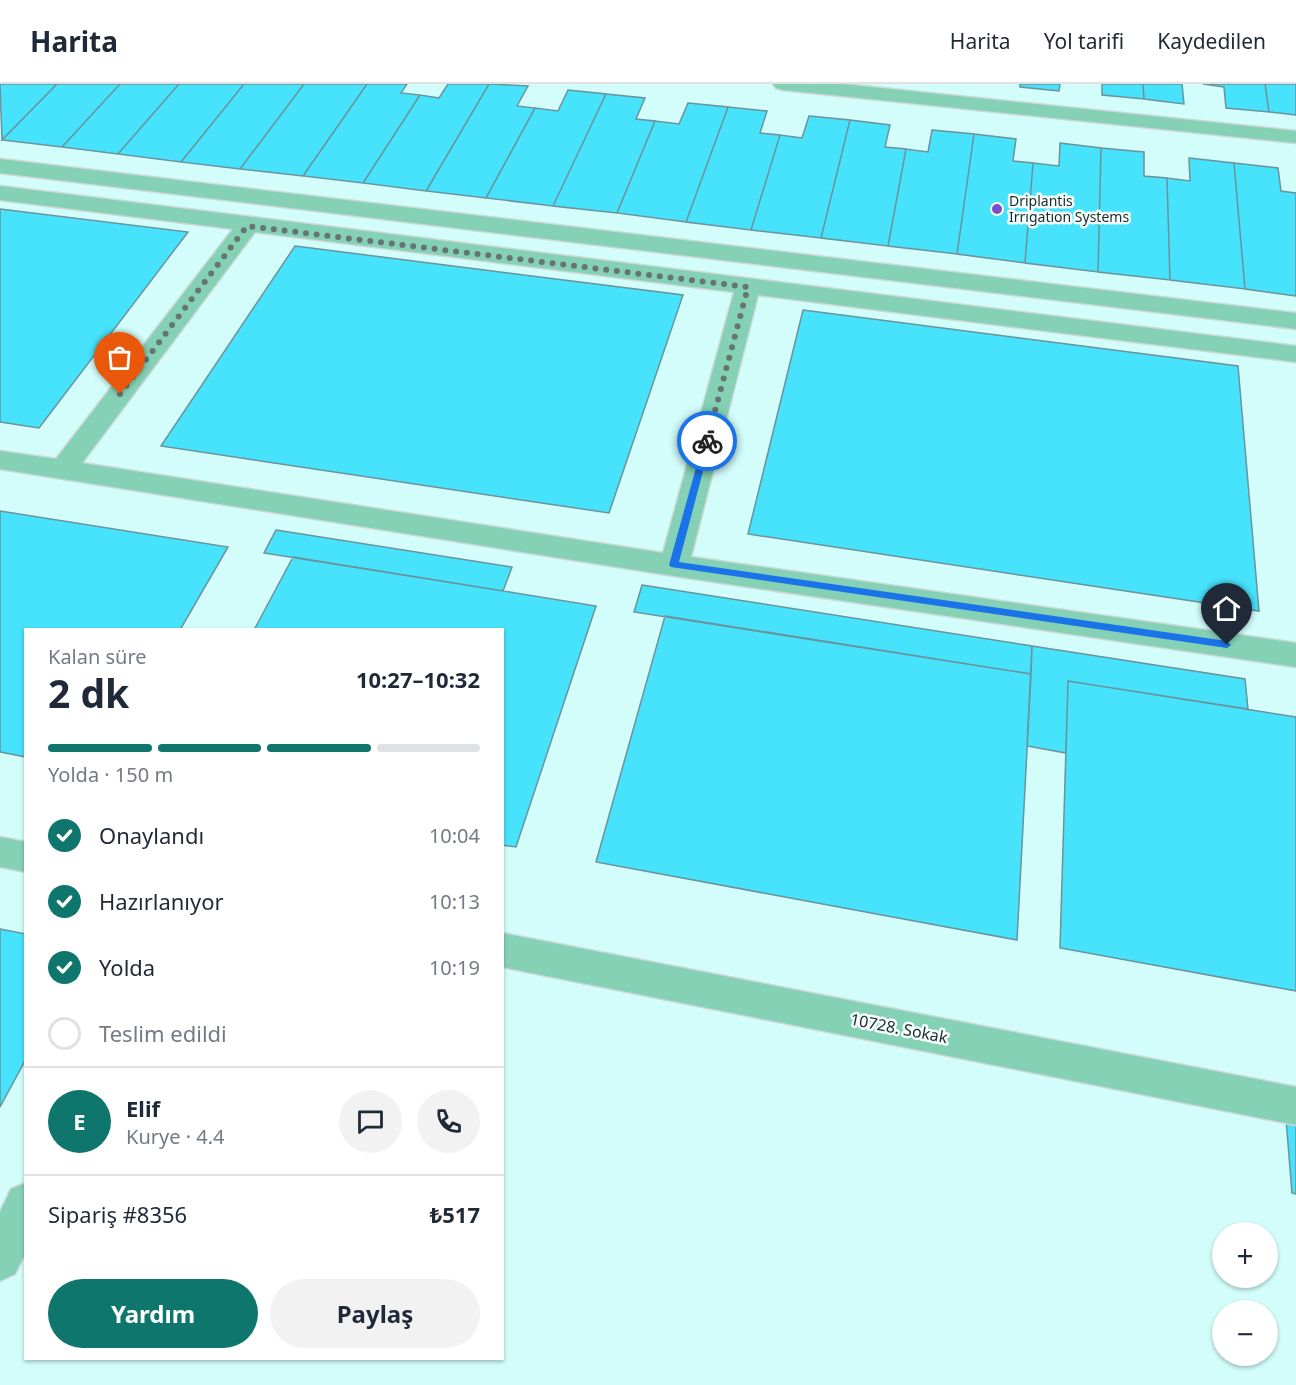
<!DOCTYPE html>
<html lang="tr">
<meta charset="utf-8">
<style>
:root{--surface:#fff;--page:#f2f2f3;--text:#1f2937;--muted:#747a83;--line:#e0e1e3;--accent:#0f766e}
body{margin:0;font-family:"Noto Sans",sans-serif;background:var(--page);color:var(--text);height:100vh;display:flex;flex-direction:column;font-size:22px;white-space:nowrap}
*{box-sizing:border-box;margin:0}
p{font-size:20px;color:var(--muted)}
.icon{flex:none;width:33px;height:33px;fill:none;stroke:currentColor;stroke-width:2;stroke-linecap:round;stroke-linejoin:round}
.map{position:relative;flex:1;overflow:hidden}
.side{position:absolute;left:24px;top:544px;width:480px;height:732px;display:flex;flex-direction:column;background:var(--surface);border-radius:0px;box-shadow:0 2px 4px #0004}
.side>*{flex:none}
.tools{position:absolute;left:1212px;top:1138px;display:grid;gap:12px}
.tools a{display:grid;place-items:center;width:66px;height:66px;border-radius:50%;background:var(--surface);box-shadow:0 2px 4px #0004;font-size:30px}
.pin{position:absolute;display:grid;place-items:center;width:51px;height:51px;color:#fff;margin:-62px -26px;border-radius:50% 50% 50% 0;rotate:-45deg;box-shadow:0 0 6px #0007}
.pin .icon{rotate:45deg}
.courier{position:absolute;display:grid;place-items:center;width:60px;height:60px;margin:-30px;border:4px solid #1a73e8;border-radius:50%;background:#fff;color:#222;box-shadow:0 2px 8px #0007}
.headline em{font-style:normal;font-weight:700}
.headline div{display:flex;flex-direction:column-reverse}
.headline{display:flex;align-items:center;justify-content:space-between;height:102px;padding:0 24px}
h1{font-size:39px;font-weight:700;line-height:45px}
.bar{display:grid;grid-template-columns:repeat(4,1fr);gap:9px 6px;align-content:center;height:72px;padding:0 24px}
.bar i{height:8px;border-radius:4px;background:var(--line)}
.bar .on{background:var(--accent)}
.bar p{grid-column:span 4}
.line{display:flex;align-items:center;gap:15px;padding:0 24px;border-top:2px solid var(--line)}
.line div{flex:1}
.round{display:grid;place-items:center;flex:none;width:63px;height:63px;border-radius:32px;background:var(--page)}
ol{padding:0 24px;list-style:none}
li{display:flex;align-items:center;gap:18px;height:66px}
li p{margin-inline-start:auto}
li .icon{padding:6px;border-radius:50%;background:var(--accent);color:#fff;stroke-width:4}
li:last-child{color:var(--muted)}
li i{width:33px;height:33px;border:3px solid var(--line);border-radius:50%}
.action{display:flex;gap:12px;margin-top:auto;padding:12px 24px}
.action a{flex:1;height:69px;border-radius:36px;background:var(--accent);color:#fff;font-size:24px;font-weight:700;line-height:69px;text-align:center}
.action a+a{background:var(--page);color:var(--text)}
header{display:flex;align-items:center;gap:36px;box-sizing:border-box;height:84px;padding:0 30px;background:var(--surface);border-bottom:2px solid var(--line)}
header strong{font-size:28px}
nav{display:flex;gap:33px;margin-inline-start:auto;font-size:21px}
.map>svg:first-child{display:block}
.built{fill:#d2fdfa;fill-rule:evenodd}
.building{fill:#47e2fb;stroke:#6b939b;stroke-width:1.5}
.lines{fill:none;stroke-linecap:round;stroke-linejoin:round}
.minor-casing{stroke:#cdd8d7;stroke-width:3}
.minor{fill:#85d1b5;fill-rule:evenodd}
.route{fill:#1a73e8}
.done{stroke:#667473;stroke-width:6;stroke-dasharray:0 10.8}
.poi-dot{fill:#7950c9;stroke:#f5fefd;stroke-width:2}
.labels{text-anchor:middle;stroke-width:5;stroke-linejoin:round;paint-order:stroke}
.far-poi-label{font-size:14px;fill:#192a29;stroke:#f5fefd;text-anchor:start}
.street-label{font-size:16px;fill:#192a29;stroke:#f5fefd}
</style>
<header>
<strong>Harita</strong>
<nav><a>Harita</a><a>Yol tarifi</a><a>Kaydedilen</a></nav>
</header>
<div class="map">
<svg width="1296" height="1301" viewBox="0 0 1296 1301">
<rect width="100%" height="100%" fill="#f5fefd"/>
<path class="built" d="M 0,0 L 1296,0 L 1296,1301 L 0,1301 ZM 26,546 L 502,546 L 502,1275 L 26,1275 ZM 1222,1149 L 1268,1149 L 1268,1194 L 1222,1194 ZM 1222,1227 L 1268,1227 L 1268,1272 L 1222,1272 Z"/>
<path class="building" d="M 0,0 L 57,0 L 2,56 Z
M 57,0 L 120,0 L 62,63 L 2,56 Z
M 120,0 L 179,0 L 118,70 L 62,63 Z
M 179,0 L 244,0 L 181,78 L 118,70 Z
M 244,0 L 304,0 L 240,85 L 181,78 Z
M 304,0 L 367,0 L 303,92 L 240,85 Z
M 367,0 L 407,0 L 401,9 L 420,11 L 363,99 L 303,92 Z
M 448,0 L 489,0 L 426,107 L 363,99 L 420,11 L 439,14 Z
M 489,0 L 528,2 L 517,22 L 535,24 L 486,114 L 426,107 Z
M 1020,0 L 1060,0 L 1059,7 L 1020,3 Z
M 1102,0 L 1143,0 L 1144,15 L 1102,11 Z
M 1143,0 L 1182,0 L 1184,20 L 1144,15 Z
M 1203,0 L 1265,0 L 1269,28 L 1226,24 L 1224,3 Z
M 1265,0 L 1296,0 L 1296,31 L 1269,28 Z
M 568,6 L 606,10 L 553,122 L 486,114 L 535,24 L 558,27 Z
M 606,10 L 645,14 L 636,35 L 655,37 L 617,129 L 553,122 Z
M 688,19 L 728,23 L 686,138 L 617,129 L 655,37 L 679,40 Z
M 728,23 L 767,27 L 760,49 L 780,51 L 751,146 L 686,138 Z
M 809,32 L 850,36 L 821,154 L 751,146 L 780,51 L 802,54 Z
M 850,36 L 890,41 L 885,63 L 906,65 L 888,162 L 821,154 Z
M 932,46 L 974,50 L 957,170 L 888,162 L 906,65 L 928,68 Z
M 974,50 L 1016,55 L 1013,77 L 1033,79 L 1025,179 L 957,170 Z
M 1060,59 L 1101,64 L 1098,188 L 1025,179 L 1033,79 L 1059,82 Z
M 1101,64 L 1144,68 L 1144,92 L 1167,94 L 1170,196 L 1098,188 Z
M 1189,74 L 1234,79 L 1245,205 L 1170,196 L 1167,94 L 1190,97 Z
M 1234,79 L 1278,84 L 1281,107 L 1296,109 L 1296,212 L 1245,205 Z
M 0,125 L 188,148 L 39,344 L 0,338 Z
M 295,162 L 683,211 L 609,429 L 161,362 Z
M 803,226 L 1238,282 L 1259,527 L 748,450 Z
M 0,427 L 228,463 L 180,546 L 26,546 L 26,673 L 0,668 Z
M 276,446 L 512,483 L 503,507 L 264,469 Z
M 293,473 L 596,522 L 516,763 L 502,761 L 502,546 L 254,546 Z
M 642,501 L 1032,562 L 1031,590 L 634,528 Z
M 665,532 L 1031,590 L 1017,856 L 596,778 Z
M 1032,562 L 1245,595 L 1248,625 L 1068,597 L 1066,669 L 1027,662 Z
M 1068,597 L 1296,633 L 1296,907 L 1060,864 Z
M 0,845 L 26,850 L 26,975 L 0,1023 Z
M 1286,1035 L 1296,1037 L 1296,1110 L 1292,1109 Z"/>
<g class="lines">
<g class="minor-casing">
<path id="minor" d="M 773,0 L 843,0 L 1296,47 L 1296,59 L 783,6 L 776,4 Z
M 0,75 L 1296,229 L 1296,245 L 0,89 Z
M 0,102 L 1296,262 L 1296,278 L 758,211 L 691,473 L 1296,559 L 1296,583 L 674,492 L 0,385 L 0,367 L 56,375 L 233,145 L 0,116 ZM 255,148 L 734,208 L 663,469 L 82,379 Z
M 0,753 L 26,758 L 26,788 L 0,783 Z
M 502,849 L 1296,1003 L 1296,1041 L 502,883 Z
M 26,1099 L 26,1168 L 15,1190 L 0,1197 L 0,1128 L 11,1105 Z"/>
</g>
<use href="#minor" class="minor"/>
</g>
<path class="route" d="M 704,355 L 711,357 L 679,478 L 1227,557 L 1231,561 L 1227,564 L 671,483 L 669,481 Z"/>
<g class="lines">
<path class="done" d="M 120,310 L 247,142 L 748,203 L 707,357"/>
</g>
<circle class="poi-dot" cx="997" cy="125" r="6"/>
<g class="labels">
<g class="far-poi-label">
<text x="1009" y="122">Driplantis<tspan x="1009" dy="16">Irrıgatıon Systems</tspan></text>
</g>
<g class="street-label">
<text transform="translate(899 944) rotate(11)" y="6">10728. Sokak</text>
</g>
</g>
</svg>
<div class="tools">
<a>+</a>
<a>−</a>
</div>
<div class="pin" style="left:120px;top:310px;background:#ea580c"><svg class="icon" aria-label="bag" viewBox="0 0 24 24"><path d="M5 8h14l-1 12H6zM9 8a3 3 0 0 1 6 0"/></svg></div>
<div class="pin" style="left:1227px;top:561px;background:#1f2937"><svg class="icon" aria-label="home" viewBox="0 0 24 24"><path d="M3 11l9-7 9 7M6 9v11h12V9"/></svg></div>
<div class="courier" style="left:707px;top:357px"><svg class="icon" aria-label="bike" viewBox="0 0 24 24"><circle cx="6" cy="16" r="4"/><circle cx="18" cy="16" r="4"/><path d="M6 16l4-8h5l3 8M10 8l3 8H6M13 5h3"/></svg></div>
<section class="side">
<div class="headline"><div><h1>2 dk</h1><p>Kalan süre</p></div><em>10:27–10:32</em></div>
<div class="bar"><i class="on"></i><i class="on"></i><i class="on"></i><i></i><p>Yolda · 150 m</p></div>
<ol>
<li><svg class="icon" aria-label="check" viewBox="0 0 24 24"><path d="M5 12l5 5 9-10"/></svg>Onaylandı<p>10:04</p></li>
<li><svg class="icon" aria-label="check" viewBox="0 0 24 24"><path d="M5 12l5 5 9-10"/></svg>Hazırlanıyor<p>10:13</p></li>
<li><svg class="icon" aria-label="check" viewBox="0 0 24 24"><path d="M5 12l5 5 9-10"/></svg>Yolda<p>10:19</p></li>
<li><i></i>Teslim edildi</li>
</ol>
<div class="line" style="height:108px"><b class="round" style="background:var(--accent);color:#fff">E</b><div><b>Elif</b><p>Kurye · 4.4</p></div><a class="round"><svg class="icon" aria-label="chat" viewBox="0 0 24 24"><path d="M4 5h16v11H9l-5 4z"/></svg></a><a class="round"><svg class="icon" aria-label="phone" viewBox="0 0 24 24"><path d="M5 4h4l2 5-3 2q2 4 5 5l2-3 5 2v4C11 20 4 13 5 4z"/></svg></a></div>
<div class="line" style="height:78px"><div>Sipariş #8356</div><b>₺517</b></div>
<div class="action"><a>Yardım</a><a>Paylaş</a></div>
</section>
</div>
